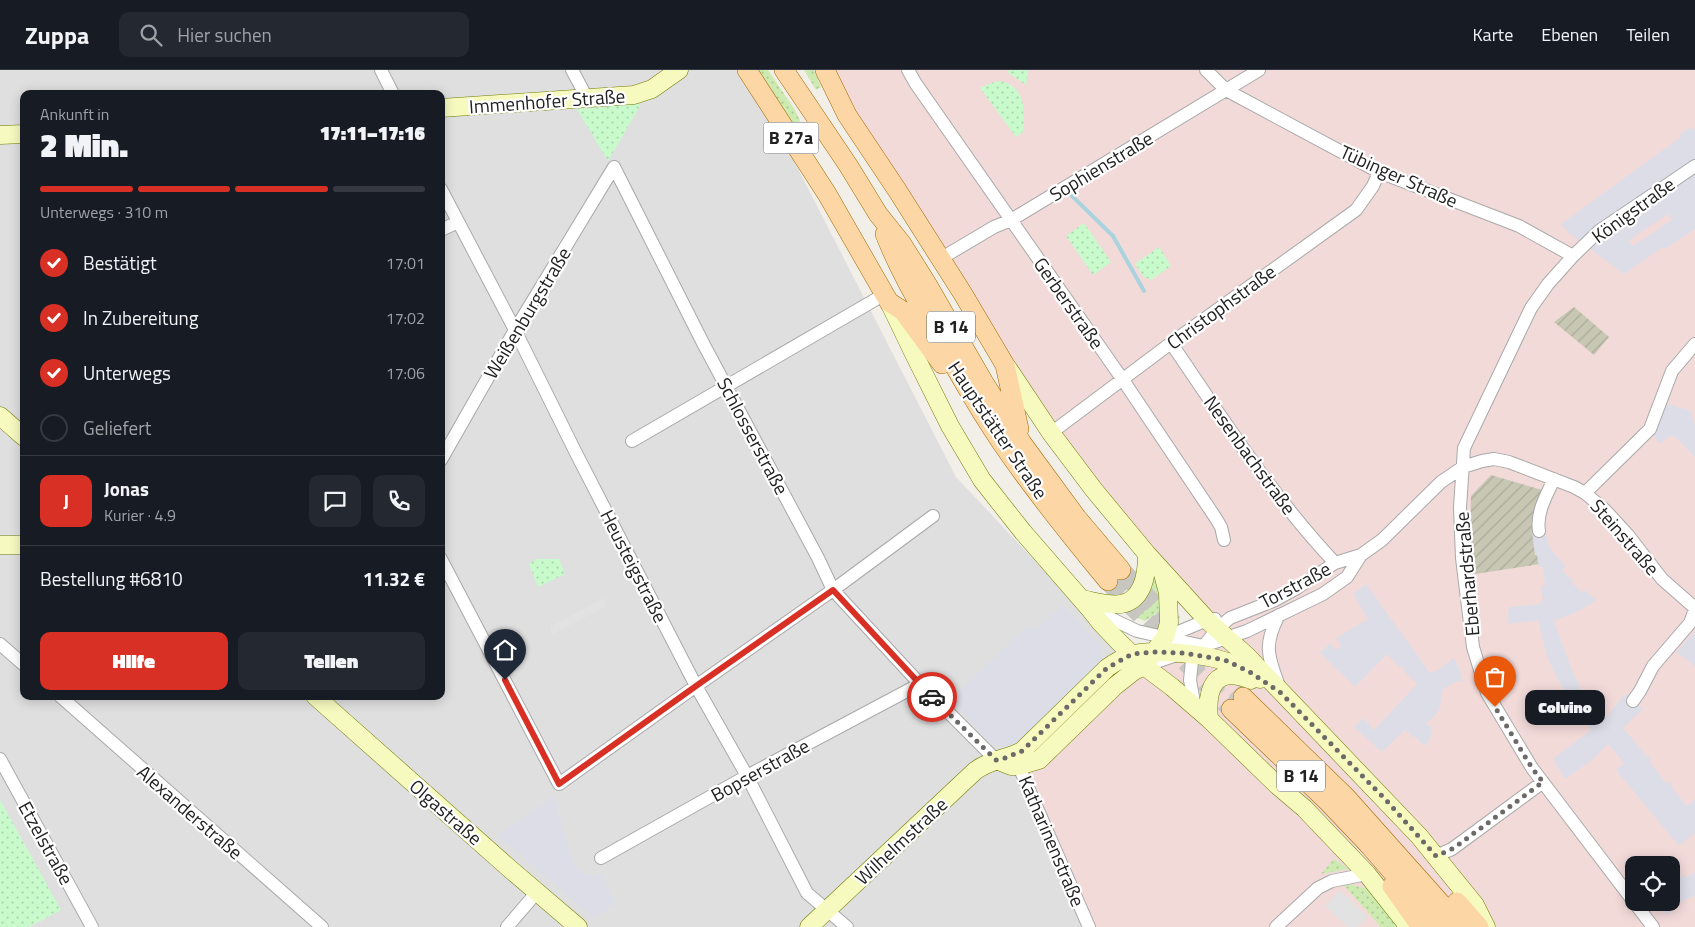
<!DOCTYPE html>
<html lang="de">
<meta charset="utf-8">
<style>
:root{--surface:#171b24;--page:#242831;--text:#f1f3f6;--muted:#9ea1a6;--line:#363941;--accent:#d93025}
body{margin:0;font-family:"Titillium Web",sans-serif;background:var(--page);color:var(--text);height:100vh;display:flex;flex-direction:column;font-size:19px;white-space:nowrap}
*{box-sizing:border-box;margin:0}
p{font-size:16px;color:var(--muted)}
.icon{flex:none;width:28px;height:28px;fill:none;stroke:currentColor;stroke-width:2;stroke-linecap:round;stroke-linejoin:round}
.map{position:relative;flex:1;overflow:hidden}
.panel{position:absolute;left:20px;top:20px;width:425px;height:610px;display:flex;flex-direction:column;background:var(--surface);border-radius:10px;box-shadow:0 2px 12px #0003}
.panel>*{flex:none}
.tools{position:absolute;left:1625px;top:786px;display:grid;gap:10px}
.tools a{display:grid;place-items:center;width:55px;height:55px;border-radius:10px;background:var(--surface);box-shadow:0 2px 12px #0003;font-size:25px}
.pin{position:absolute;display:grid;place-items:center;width:42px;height:42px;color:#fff;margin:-51px -21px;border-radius:50% 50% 50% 0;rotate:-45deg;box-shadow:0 0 5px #0007}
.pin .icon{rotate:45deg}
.courier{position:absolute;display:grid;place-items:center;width:50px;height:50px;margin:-25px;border:4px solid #d93025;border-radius:50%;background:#fff;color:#222;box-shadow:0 1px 6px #0007}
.bubble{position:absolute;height:35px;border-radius:10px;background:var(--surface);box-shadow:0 2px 12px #0003;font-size:16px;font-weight:800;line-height:35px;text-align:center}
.summary em{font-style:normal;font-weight:800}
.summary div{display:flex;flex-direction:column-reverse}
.summary{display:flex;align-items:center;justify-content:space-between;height:85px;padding:0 20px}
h1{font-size:32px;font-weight:800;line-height:38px}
.bar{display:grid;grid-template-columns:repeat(4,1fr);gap:8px 5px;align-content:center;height:60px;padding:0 20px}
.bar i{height:6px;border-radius:4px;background:var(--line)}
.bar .on{background:var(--accent)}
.bar p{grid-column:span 4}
.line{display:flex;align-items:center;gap:12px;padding:0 20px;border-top:1px solid var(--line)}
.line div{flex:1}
.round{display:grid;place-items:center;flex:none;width:52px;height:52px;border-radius:10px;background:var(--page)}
ol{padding:0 20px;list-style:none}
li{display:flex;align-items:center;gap:15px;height:55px}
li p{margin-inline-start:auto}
li .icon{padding:5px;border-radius:50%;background:var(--accent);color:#fff;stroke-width:4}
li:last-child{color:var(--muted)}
li i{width:28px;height:28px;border:2px solid var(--line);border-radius:50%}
.action{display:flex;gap:10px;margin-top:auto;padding:10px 20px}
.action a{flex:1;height:58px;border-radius:10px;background:var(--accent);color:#fff;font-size:20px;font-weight:800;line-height:58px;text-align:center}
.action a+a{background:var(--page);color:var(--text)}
header{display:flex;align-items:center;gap:30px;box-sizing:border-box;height:70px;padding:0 25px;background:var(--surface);border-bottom:1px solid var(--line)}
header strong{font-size:24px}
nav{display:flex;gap:28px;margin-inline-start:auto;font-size:18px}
.search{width:350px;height:45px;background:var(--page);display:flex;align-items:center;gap:12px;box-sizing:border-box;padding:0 18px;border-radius:10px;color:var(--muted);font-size:19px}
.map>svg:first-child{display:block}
.residential{fill:#e0dfdf;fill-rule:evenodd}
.commercial{fill:#f2dad9;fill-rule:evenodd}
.construction{fill:url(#construction-furrows)}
.grass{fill:url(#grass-dots)}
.park{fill:url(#park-dots)}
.parking{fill:#e2e2e2}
.plaza{fill:#dddde8;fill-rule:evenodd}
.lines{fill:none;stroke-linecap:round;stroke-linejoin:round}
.stream{stroke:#aad3df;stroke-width:4}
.primary-tunnel{stroke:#c8c6c1;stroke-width:19;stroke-dasharray:19 9;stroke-linecap:butt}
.street-casing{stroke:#a9a9a9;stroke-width:14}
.secondary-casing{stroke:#707d05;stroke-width:19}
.primary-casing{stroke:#a06b00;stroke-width:20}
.street{stroke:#fff;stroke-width:12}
.secondary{stroke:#f7fabf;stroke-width:18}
.primary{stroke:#fcd6a4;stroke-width:19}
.done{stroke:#6b6a68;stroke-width:5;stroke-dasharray:0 9}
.route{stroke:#d93025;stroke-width:6}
.labels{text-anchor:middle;stroke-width:4.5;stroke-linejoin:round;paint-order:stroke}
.shield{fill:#fff;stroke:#646464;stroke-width:1}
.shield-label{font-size:18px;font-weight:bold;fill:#222}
.street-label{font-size:19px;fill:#222;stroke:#fff}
</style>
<header>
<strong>Zuppa</strong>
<div class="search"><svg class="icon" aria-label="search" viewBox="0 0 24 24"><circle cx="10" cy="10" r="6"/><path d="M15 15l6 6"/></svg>Hier suchen</div>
<nav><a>Karte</a><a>Ebenen</a><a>Teilen</a></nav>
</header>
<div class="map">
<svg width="1695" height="857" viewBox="0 0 1695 857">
<defs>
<pattern id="construction-furrows" width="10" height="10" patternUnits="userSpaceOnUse" patternTransform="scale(1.25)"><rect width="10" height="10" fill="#c7c7b4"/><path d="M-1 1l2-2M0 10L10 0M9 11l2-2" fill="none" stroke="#abab9a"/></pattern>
<pattern id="grass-dots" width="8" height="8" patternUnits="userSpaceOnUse" patternTransform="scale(1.25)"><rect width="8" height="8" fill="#cdebb0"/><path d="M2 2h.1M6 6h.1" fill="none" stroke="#b0c997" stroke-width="1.8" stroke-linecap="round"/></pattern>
<pattern id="park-dots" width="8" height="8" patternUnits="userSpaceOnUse" patternTransform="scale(1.25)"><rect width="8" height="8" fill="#c8facc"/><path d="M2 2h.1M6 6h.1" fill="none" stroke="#acd6af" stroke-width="1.8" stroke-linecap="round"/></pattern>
</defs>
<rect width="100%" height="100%" fill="#f2efe9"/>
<path class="residential" d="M 0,0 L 737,0 L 777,58 L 956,407 L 1130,592 L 1040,733 L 1096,857 L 29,857 L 60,840 L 0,730 ZM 24,24 L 441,24 L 441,626 L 24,626 Z"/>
<path class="commercial" d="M 832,0 L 1695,0 L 1695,857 L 1096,857 L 1040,733 L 1023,690 L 1130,592 L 1206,541 L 1148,478 L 1081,391 L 1028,316 L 934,179 ZM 1634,795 L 1671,795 L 1671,832 L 1634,832 Z"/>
<path class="construction" d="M 1574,237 L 1609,267 L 1594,285 L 1554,252 Z
M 1491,405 L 1542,420 L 1540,494 L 1475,504 L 1470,465 L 1471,426 Z"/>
<path class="grass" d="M 755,0 L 768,0 L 795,40 L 802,55 L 793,59 Z
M 804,0 L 814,0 L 821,17 L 816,20 Z
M 1154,506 L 1166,537 L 1145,551 L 1122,542 Z
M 1334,789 L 1348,799 L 1321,804 Z
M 1341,812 L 1369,819 L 1400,857 L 1381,857 Z"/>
<path class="park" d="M 1010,0 L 1028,0 L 1026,15 L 1007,2 Z
M 1001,11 C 1027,18 1023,39 1024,61 L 1016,67 L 980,18 L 994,12 Z
M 639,34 L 640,36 L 608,91 L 577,39 Z
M 1084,153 L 1111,192 L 1093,205 L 1066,166 Z
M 1159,177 L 1171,196 L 1151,210 L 1143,206 L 1135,194 Z
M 537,489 L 559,489 L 565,504 L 538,517 L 529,494 Z
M 0,730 L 61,840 L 29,857 L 0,857 Z"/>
<path class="parking" d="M 604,528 L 605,537 L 551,565 L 551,556 Z
M 1340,820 L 1368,847 L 1358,857 L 1348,857 L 1325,836 Z"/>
<path class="plaza" d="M 1690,57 L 1693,60 L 1695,58 L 1695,159 L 1665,179 L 1663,177 L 1624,204 L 1570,164 L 1561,154 L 1681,67 L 1680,64 ZM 1668,144 L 1672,150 L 1633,176 L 1629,170 Z
M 1664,333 L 1691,341 L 1693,351 L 1695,354 L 1695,387 L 1674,366 L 1669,366 L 1660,374 L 1653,365 Z
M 1545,461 L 1549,476 L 1553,482 L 1566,497 L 1562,500 L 1573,511 L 1572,513 L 1582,522 L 1584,520 L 1597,530 L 1577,542 L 1554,551 L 1571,598 L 1581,619 L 1601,647 L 1606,647 L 1625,624 L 1643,639 L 1623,658 L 1647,687 L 1648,686 L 1651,689 L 1649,691 L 1667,714 L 1670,712 L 1672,715 L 1671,717 L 1687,736 L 1695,730 L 1695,763 L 1679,776 L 1616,700 L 1624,693 L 1608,674 L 1592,690 L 1565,709 L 1553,689 L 1591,660 L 1566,624 L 1554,602 L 1546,583 L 1538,550 L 1509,554 L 1508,546 L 1509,537 L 1539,534 L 1543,530 L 1541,516 L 1545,515 L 1543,497 L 1539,497 L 1537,485 L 1535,485 L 1532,462 Z
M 1366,514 L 1430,603 L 1438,600 L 1454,588 L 1459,598 L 1463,612 L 1457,611 L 1443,619 L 1439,640 L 1433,648 L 1426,653 L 1432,658 L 1430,670 L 1424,676 L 1415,666 L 1413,668 L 1409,663 L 1410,662 L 1408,663 L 1405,660 L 1382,682 L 1354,657 L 1363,648 L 1374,660 L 1417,614 L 1404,601 L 1404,597 L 1400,597 L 1387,584 L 1355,617 L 1320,583 L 1330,573 L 1335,579 L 1339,579 L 1341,575 L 1336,568 L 1368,549 L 1353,524 Z
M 1063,535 L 1102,577 L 1102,588 L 1098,597 L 1023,671 L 1003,677 L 990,672 L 950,629 L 1028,556 L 1034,560 Z
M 1695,562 L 1695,596 L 1676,582 Z
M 554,726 L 570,783 L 575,795 L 583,803 L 592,805 L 602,804 L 616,834 L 593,848 L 498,765 Z
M 1695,802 L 1695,825 L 1687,830 L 1686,828 L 1667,845 L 1656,833 L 1671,832 L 1671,818 L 1678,813 L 1676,811 L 1684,805 L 1687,808 Z"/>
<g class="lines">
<path class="stream" d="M 1071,125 L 1113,166 L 1144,221"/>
<path class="primary-tunnel" d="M 1121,500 L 1176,557
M 1108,511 L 1231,639
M 1197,579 L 1243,627"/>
<g class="street-casing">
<path id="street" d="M 381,0 L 393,24
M 572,0 L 587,28
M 908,0 L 916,14 L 1123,310 L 1215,447 L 1221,457 L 1224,470
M 1206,0 L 1226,20 L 1379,102 L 1519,156 L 1573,186
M 614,97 L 704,275 L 818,488 L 833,520 L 920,614 L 996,690
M 441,119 L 515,260 L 576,383 L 696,616 L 747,706 L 807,823 L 847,857
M 441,160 L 458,152
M 940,189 L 994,157 L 1011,150 L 1259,0
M 1171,273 C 1223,349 1272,426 1335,493
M 1051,363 L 1171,273 L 1356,140 L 1373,116 L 1379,102
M 632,371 L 885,224
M 441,390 L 515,260 L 614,97
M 1585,423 L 1650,359 L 1672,301 L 1695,274
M 1539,461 C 1536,443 1546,426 1554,409
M 441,489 L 559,714 L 696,616 L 833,520 L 933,446
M 1091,535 L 1114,550 L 1137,561 L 1203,576
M 1279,545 C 1263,575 1268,586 1279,616
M 1164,568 L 1207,550 L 1215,549
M 0,574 L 24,595
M 1144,596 L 1247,561 L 1323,524 L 1347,507 L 1361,485 L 1382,470 L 1441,412 L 1463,397 L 1482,391 L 1494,389 L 1509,392 L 1574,417 L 1585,423 L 1605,440 L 1628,465 L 1662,509 L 1695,538
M 60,626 L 322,857
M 1633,631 L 1640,621 L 1653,596 L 1690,553 L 1695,539
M 1195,638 L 1190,610 L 1192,591 L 1217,559 L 1230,548 L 1273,531 L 1297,518 L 1335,493 L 1361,485
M 0,689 L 92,857
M 1016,690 L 1089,857
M 1436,786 L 1452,779 L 1543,712
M 601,788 L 747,706 L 920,614
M 507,857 L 537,822
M 1276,857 L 1318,818 L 1332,811 L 1367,804
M 1653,857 L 1532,698 L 1487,623 L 1473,577 L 1470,553 L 1462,488 L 1460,437 L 1464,378 L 1531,238 L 1548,214 L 1573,186 L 1599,161 L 1695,96"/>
</g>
<g class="secondary-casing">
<path id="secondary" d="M 441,38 L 634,25 L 652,19 L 679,0
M 0,65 L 24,64
M 889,232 L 913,282 L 950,356 L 982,410 L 1023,462 L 1089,538 L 1100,552 L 1119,572 L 1144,596 L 1172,617 L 1209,649 L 1278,716 L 1304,738 L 1367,804 L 1409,857
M 1007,297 L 1051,363 L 1094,420 L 1147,484 L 1207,550 L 1247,586 L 1419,766 L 1475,835 L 1486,857
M 0,346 L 24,367
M 0,475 L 24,475
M 1081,529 C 1093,531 1109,536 1121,534 C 1144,530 1147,502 1147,484
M 315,626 L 510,799 L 578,857
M 1209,649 C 1206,617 1215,595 1251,610
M 996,690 L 1011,696 L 1019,696 L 1039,690 L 1115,616 L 1134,601 L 1144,596 L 1165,567 L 1169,553 L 1168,523 L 1163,504
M 809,857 L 975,701 C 989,690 1006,689 1022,681 L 1107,598 C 1114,593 1122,588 1131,585 C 1141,581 1154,582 1165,582 C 1199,584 1233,588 1260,609"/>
</g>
<g class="primary-casing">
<path id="primary" d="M 747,0 L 827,124 L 889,232 L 903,241 L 942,294
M 784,0 L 848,95 L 878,144 L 902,174 L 927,214 L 983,311 L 1022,373 L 1077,448 L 1121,500
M 825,0 L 847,45 L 897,120 L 963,224 L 1005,295 L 1019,359
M 885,164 C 899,200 918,232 937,265 C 960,306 983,347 1010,385 C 1041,429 1074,470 1108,511
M 1243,627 L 1346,727 L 1462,857
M 1231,639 L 1328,732 L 1368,774 L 1440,857
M 1392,816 L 1421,857
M 1457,832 L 1479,857"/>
</g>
<use href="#street" class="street"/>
<use href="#secondary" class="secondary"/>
<use href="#primary" class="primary"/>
</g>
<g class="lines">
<path class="done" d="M 932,627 L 996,690 L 1005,688 L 1022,681 L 1107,598 L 1132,584 L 1155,582 L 1183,583 L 1225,590 L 1250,602 L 1281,623 L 1386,730 L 1436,786 L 1454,778 L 1543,712 L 1532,698 L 1495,637"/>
<path class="route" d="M 505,610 L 559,714 L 696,616 L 833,520 L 932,627"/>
</g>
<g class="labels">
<g class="shield">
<rect x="763.5" y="52.5" width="55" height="31" rx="4"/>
<rect x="927" y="241.5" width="48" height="31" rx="4"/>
<rect x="1277" y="690.5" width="48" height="31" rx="4"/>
</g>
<g class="shield-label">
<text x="791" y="74">B 27a</text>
<text x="951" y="263">B 14</text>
<text x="1301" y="712">B 14</text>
</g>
<g class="street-label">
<text transform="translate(547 31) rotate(-4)" y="7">Immenhofer Straße</text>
<text transform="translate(1101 96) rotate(-31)" y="7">Sophienstraße</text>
<text transform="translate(1399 106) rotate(24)" y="7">Tübinger Straße</text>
<text transform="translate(1633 140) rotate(-36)" y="7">Königstraße</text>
<text transform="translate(1069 233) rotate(55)" y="7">Gerberstraße</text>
<text transform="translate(1221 237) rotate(-36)" y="7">Christophstraße</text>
<text transform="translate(527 243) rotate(-59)" y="7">Weißenburgstraße</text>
<text transform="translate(998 360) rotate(56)" y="7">Hauptstätter Straße</text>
<text transform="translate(753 366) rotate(62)" y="7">Schlosserstraße</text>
<text transform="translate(1250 385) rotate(54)" y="7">Nesenbachstraße</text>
<text transform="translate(1625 467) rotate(49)" y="7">Steinstraße</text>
<text transform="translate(634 496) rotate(63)" y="7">Heusteigstraße</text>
<text transform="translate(1467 504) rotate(-95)" y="7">Eberhardstraße</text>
<text transform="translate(1295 515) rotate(-28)" y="7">Torstraße</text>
<text transform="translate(760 700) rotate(-29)" y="7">Bopserstraße</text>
<text transform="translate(190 742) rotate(41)" y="7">Alexanderstraße</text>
<text transform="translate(446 742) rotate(41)" y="7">Olgastraße</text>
<text transform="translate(901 771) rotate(-43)" y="7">Wilhelmstraße</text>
<text transform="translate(1052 771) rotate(67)" y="7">Katharinenstraße</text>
<text transform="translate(46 773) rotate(61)" y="7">Etzelstraße</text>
</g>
</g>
</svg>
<div class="tools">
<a><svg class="icon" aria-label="locate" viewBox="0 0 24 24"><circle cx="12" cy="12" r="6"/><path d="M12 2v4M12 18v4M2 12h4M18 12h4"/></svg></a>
</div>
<div class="pin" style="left:1495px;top:637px;background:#ea580c"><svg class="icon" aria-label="bag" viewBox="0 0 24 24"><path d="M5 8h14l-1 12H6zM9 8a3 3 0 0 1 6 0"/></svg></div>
<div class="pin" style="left:505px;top:610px;background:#1f2937"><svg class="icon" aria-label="home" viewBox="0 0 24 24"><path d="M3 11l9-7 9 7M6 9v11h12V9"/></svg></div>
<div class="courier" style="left:932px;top:627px"><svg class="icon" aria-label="car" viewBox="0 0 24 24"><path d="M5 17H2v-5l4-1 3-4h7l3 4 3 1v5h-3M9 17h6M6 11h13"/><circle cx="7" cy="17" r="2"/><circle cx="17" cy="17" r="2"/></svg></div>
<div class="bubble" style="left:1525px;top:620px;width:80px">Colvino</div>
<section class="panel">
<div class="summary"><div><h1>2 Min.</h1><p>Ankunft in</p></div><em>17:11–17:16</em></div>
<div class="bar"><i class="on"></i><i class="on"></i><i class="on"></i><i></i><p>Unterwegs · 310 m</p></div>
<ol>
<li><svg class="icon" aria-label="check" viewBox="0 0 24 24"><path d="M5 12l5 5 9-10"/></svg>Bestätigt<p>17:01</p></li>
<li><svg class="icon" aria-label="check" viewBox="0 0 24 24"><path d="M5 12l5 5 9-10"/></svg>In Zubereitung<p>17:02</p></li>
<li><svg class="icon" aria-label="check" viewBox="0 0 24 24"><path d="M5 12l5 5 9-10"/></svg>Unterwegs<p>17:06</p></li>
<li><i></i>Geliefert</li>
</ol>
<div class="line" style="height:90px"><b class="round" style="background:var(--accent);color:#fff">J</b><div><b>Jonas</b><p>Kurier · 4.9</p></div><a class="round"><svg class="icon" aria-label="chat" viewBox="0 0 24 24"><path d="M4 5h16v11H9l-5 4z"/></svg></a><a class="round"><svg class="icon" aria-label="phone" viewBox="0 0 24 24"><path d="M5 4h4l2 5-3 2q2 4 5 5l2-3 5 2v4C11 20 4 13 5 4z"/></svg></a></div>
<div class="line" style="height:65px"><div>Bestellung #6810</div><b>11.32 €</b></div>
<div class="action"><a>Hilfe</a><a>Teilen</a></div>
</section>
</div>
